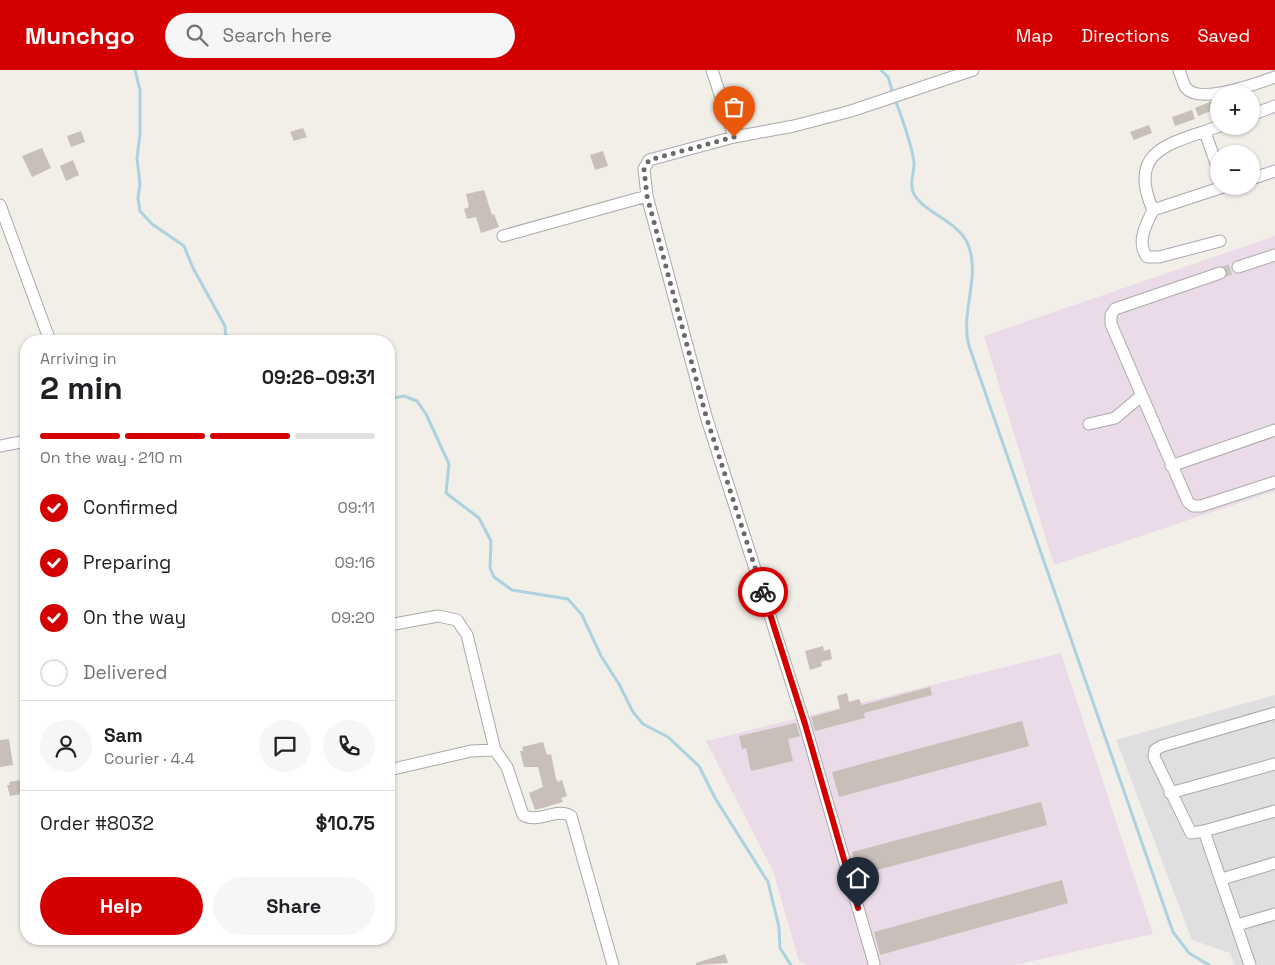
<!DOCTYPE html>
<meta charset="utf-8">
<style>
:root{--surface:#fff;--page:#f6f6f6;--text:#202124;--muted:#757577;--line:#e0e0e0;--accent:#d40000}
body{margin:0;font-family:"Space Grotesk",sans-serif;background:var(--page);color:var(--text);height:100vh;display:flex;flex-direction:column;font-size:19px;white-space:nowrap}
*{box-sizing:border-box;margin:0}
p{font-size:16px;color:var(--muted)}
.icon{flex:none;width:28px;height:28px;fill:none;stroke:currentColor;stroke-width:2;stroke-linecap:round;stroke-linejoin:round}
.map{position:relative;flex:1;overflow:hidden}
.panel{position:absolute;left:20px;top:265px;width:375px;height:610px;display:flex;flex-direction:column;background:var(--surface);border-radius:20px;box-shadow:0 1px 4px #0004}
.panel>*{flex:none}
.tools{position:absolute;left:1210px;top:15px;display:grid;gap:10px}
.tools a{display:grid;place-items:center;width:50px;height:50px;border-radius:50%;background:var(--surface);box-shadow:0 1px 4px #0004;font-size:25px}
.pin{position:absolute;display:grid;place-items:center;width:42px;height:42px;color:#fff;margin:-51px -21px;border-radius:50% 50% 50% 0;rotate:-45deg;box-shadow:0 0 5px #0007}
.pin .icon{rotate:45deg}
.courier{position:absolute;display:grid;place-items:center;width:50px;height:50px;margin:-25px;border:4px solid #d40000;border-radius:50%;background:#fff;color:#222;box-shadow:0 1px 6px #0007}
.overview em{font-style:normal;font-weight:600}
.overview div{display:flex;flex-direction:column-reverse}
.overview{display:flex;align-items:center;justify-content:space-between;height:85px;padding:0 20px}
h1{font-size:32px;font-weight:600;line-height:38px}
.bar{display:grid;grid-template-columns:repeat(4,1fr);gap:8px 5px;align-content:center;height:60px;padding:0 20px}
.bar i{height:6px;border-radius:4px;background:var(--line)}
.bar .selected{background:var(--accent)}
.bar p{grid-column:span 4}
.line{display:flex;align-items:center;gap:12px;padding:0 20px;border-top:1px solid var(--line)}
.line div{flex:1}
.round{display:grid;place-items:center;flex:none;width:52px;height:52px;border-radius:26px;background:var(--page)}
ol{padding:0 20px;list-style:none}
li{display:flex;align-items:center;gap:15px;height:55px}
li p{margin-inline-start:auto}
li .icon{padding:5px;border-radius:50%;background:var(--accent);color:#fff;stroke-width:4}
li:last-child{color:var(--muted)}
li i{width:28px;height:28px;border:2px solid var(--line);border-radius:50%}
.button{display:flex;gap:10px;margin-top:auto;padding:10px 20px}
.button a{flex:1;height:58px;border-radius:30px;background:var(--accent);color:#fff;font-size:20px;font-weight:600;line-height:58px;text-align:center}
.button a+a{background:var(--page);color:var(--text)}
header{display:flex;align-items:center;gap:30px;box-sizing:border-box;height:70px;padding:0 25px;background:var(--accent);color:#fff}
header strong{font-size:24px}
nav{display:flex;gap:28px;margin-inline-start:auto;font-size:18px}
.search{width:350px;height:45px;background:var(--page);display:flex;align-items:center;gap:12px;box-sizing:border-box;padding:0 18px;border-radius:28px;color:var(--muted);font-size:19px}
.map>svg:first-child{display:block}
.residential{fill:#e0dfdf}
.industrial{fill:#ebdbe8}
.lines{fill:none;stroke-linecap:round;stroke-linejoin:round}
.stream{stroke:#aad3df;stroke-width:3}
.building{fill:#c7bfb8}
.minor-tunnel{stroke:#c8c6c1;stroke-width:11;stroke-dasharray:11 5.5;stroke-linecap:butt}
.minor-casing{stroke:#a9a9a9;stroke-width:13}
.minor{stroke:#fff;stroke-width:11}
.done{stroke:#6b6a68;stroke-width:5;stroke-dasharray:0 9}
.route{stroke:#d40000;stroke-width:6}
</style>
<header>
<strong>Munchgo</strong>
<div class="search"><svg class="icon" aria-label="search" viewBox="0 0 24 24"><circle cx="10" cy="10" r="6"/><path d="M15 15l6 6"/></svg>Search here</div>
<nav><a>Map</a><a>Directions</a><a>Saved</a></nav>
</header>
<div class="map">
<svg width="1275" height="895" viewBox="0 0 1275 895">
<rect width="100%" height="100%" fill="#f2efe9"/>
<path class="residential" d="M 1275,625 L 1275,895 L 1235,895 L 1230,883 L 1192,870 L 1116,670 Z"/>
<path class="industrial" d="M 1275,166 L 1275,421 L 1054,495 L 984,266 Z
M 1061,583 L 1153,864 L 1015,895 L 808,895 L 799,891 L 773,801 L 706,671 Z"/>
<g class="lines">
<path class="stream" d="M 135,0 L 140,20 L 140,64 L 137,88 L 140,114 L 138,128 L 140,141 L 152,154 L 184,176 L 193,198 L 225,256 L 226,271
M 881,0 L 888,7 L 893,23
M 895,29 C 902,49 911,71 914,92 C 915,101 909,112 913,122 C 922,143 961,151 969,177 C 980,209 960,243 969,276 L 1173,862 L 1189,883 L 1209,895
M 389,329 L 404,326 L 417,331 L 426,344 L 449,394 L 446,423 L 479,448 L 491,471 L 490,498 L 494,507 L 512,520 L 568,529 L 582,545 L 601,586 L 619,614 L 633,642 L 643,654 L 668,667 L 699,696 L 715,728 L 768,812 L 779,857 L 780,878 L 791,895"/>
</g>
<path class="building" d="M 1212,31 L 1219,31 L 1219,38 L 1198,46 L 1195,38 Z
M 1192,40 L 1195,49 L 1175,56 L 1172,47 Z
M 1149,55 L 1152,63 L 1134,70 L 1130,62 Z
M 303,58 L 307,67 L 294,71 L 290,62 Z
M 81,61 L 85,72 L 71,77 L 67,66 Z
M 42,78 L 51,98 L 32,107 L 22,86 Z
M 603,81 L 608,96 L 595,100 L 590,85 Z
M 73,90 L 79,105 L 66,111 L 60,96 Z
M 484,120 L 492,145 L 494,144 L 499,157 L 481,163 L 476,147 L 467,149 L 464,139 L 469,137 L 466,124 Z
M 823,576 L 824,581 L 830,579 L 832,589 L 821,592 L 822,596 L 810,600 L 805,581 Z
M 930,617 L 932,625 L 864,643 L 865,648 L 815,661 L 811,647 L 840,639 L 837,626 L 847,623 L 849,632 L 859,629 L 862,635 Z
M 1022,651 L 1029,676 L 839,727 L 832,702 Z
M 796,653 L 800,666 L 788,669 L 793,691 L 751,701 L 746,678 L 742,679 L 739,666 Z
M 9,669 L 13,695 L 0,697 L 0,670 Z
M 543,672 L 547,685 L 551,684 L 556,709 L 558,712 L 562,710 L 567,726 L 561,728 L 563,732 L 535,740 L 529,723 L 543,717 L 538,697 L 524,697 L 520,681 L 523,681 L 522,677 Z
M 26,709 L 26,723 L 10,726 L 7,715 L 10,715 L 9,712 Z
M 1041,732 L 1047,755 L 858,805 L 852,782 Z
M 1062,810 L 1068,833 L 880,885 L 874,862 Z
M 725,884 L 728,893 L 696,895 L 696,893 Z"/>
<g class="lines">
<path class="minor-tunnel" d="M 1220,203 L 1238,197"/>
<g class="minor-casing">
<path id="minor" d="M 712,0 L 734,67
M 1179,0 C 1181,5 1183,14 1186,18 C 1200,35 1258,13 1275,7
M 1251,45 L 1275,36
M 1220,56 C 1174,73 1125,78 1153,140 L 1226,116
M 1205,62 L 1219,102
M 1251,109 L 1275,101
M 0,135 L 50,271
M 1153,140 C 1146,155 1136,172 1147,187 L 1159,187 L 1220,171
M 503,166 L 647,126
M 1238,197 L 1275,185
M 1220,203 L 1115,239 L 1111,245 L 1111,254 L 1188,432 L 1193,436 L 1201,436 L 1275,412
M 1089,354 L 1115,348 L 1141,326
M 0,376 L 26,371
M 1171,396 L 1275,360
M 389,555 L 438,546 L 457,550 L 467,565 L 495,680
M 389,700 L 471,681 L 495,680 L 507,697 L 523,745 C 539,754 556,737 571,746 L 613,895
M 1170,723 L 1275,694
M 1204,761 L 1275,741
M 1222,809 L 1275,793
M 1237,855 L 1275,844
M 874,893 L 805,655 L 706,346 L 647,126 L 644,99 L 649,90 L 734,67 L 794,56 L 851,41 L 973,0
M 1250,895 L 1204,761 L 1191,763 L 1154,687 L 1155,680 L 1162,676 L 1275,643"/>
</g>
<use href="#minor" class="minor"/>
</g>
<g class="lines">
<path class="done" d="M 734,67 L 649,90 L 644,99 L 647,126 L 706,346 L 763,522"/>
<path class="route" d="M 763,522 L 805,654 L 858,838"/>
</g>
</svg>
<div class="tools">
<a>+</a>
<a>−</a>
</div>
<div class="pin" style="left:734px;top:67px;background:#ea580c"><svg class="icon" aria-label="bag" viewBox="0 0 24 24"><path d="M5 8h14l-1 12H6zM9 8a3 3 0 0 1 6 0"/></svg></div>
<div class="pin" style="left:858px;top:838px;background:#1f2937"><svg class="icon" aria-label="home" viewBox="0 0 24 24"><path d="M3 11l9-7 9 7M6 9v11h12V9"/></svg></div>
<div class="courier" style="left:763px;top:522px"><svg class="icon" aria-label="bike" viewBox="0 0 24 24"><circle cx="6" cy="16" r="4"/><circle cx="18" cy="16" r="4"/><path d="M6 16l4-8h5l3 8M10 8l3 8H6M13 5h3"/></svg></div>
<section class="panel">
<div class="overview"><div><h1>2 min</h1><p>Arriving in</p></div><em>09:26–09:31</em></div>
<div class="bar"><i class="selected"></i><i class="selected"></i><i class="selected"></i><i></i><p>On the way · 210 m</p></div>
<ol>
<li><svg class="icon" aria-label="check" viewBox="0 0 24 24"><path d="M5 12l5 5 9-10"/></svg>Confirmed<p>09:11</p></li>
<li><svg class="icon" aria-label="check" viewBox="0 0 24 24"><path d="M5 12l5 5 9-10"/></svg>Preparing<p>09:16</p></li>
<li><svg class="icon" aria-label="check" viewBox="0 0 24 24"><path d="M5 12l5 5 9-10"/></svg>On the way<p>09:20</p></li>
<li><i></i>Delivered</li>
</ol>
<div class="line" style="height:90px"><a class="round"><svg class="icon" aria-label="person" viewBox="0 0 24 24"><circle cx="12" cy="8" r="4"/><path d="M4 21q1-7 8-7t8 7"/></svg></a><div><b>Sam</b><p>Courier · 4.4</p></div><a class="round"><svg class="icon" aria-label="chat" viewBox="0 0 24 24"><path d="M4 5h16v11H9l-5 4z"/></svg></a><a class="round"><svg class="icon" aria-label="phone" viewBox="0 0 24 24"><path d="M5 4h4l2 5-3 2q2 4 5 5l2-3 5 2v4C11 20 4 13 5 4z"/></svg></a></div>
<div class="line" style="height:65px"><div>Order #8032</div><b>$10.75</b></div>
<div class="button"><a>Help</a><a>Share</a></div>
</section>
</div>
